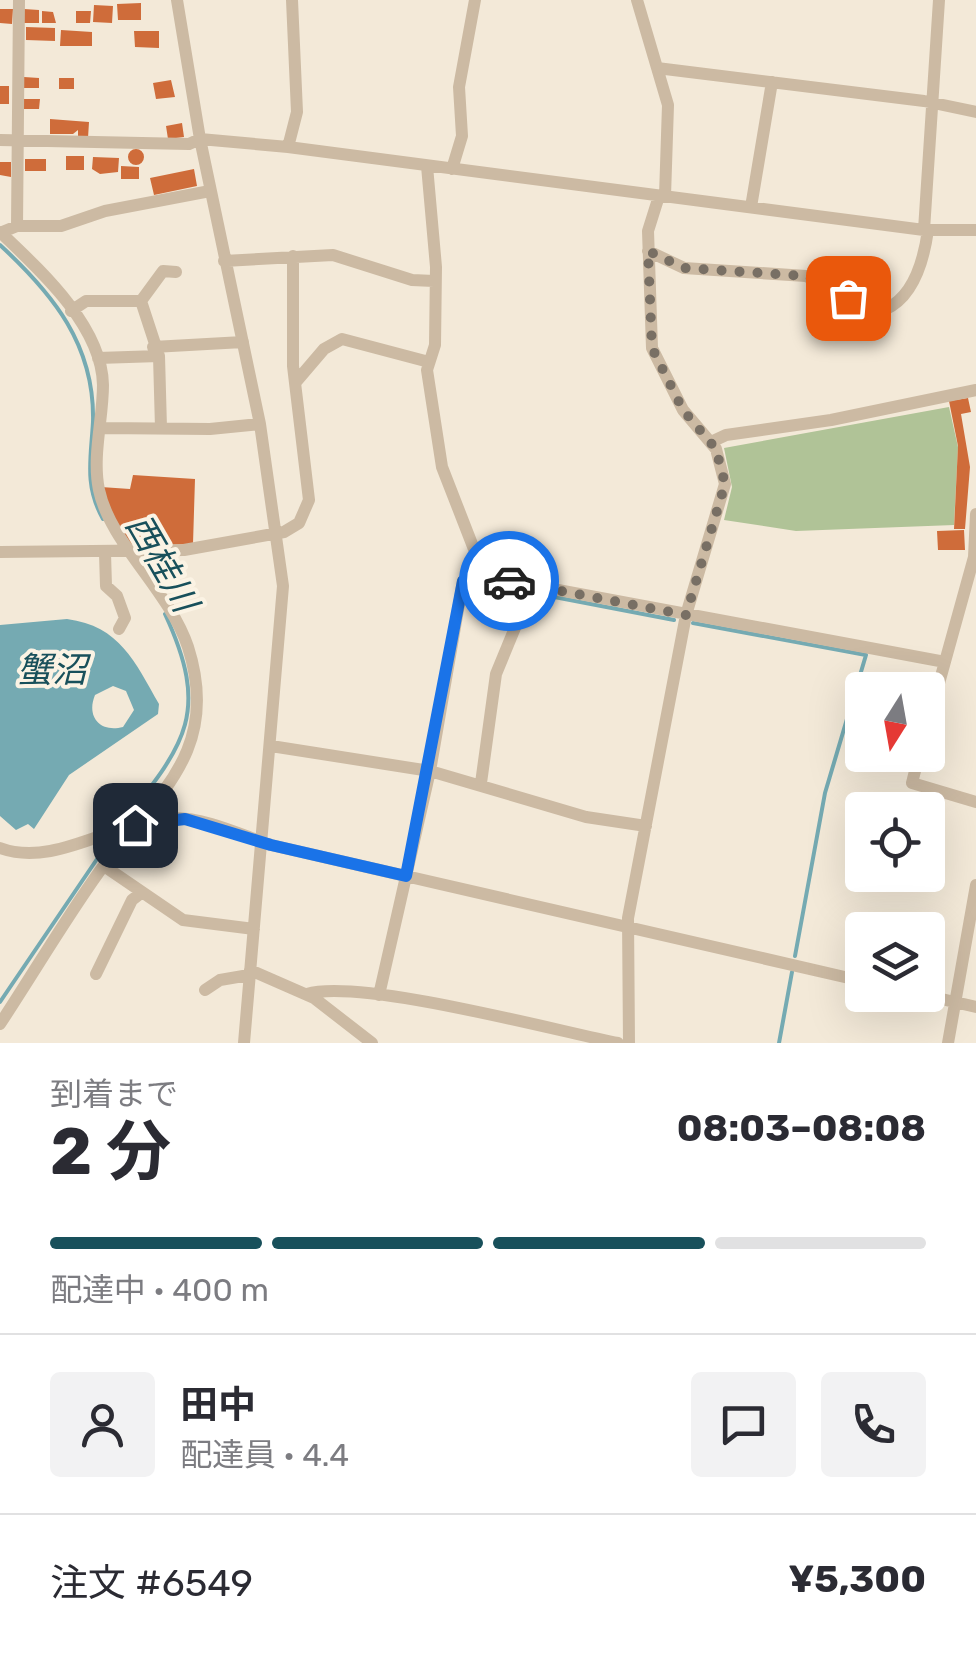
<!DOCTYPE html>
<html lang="ja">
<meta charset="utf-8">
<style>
:root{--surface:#fff;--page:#f2f2f3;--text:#2b2b33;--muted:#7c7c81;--line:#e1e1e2;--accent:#18505b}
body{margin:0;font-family:Rubik,"Noto Sans JP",sans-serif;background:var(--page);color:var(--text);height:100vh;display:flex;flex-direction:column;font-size:38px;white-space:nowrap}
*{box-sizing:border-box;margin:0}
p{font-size:32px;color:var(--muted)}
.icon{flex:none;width:55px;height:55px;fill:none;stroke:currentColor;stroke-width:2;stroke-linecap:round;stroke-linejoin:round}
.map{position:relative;height:1043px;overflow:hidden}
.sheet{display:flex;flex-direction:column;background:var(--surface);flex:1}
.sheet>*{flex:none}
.needle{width:65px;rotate:191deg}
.controls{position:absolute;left:845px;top:672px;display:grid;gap:20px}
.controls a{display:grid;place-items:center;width:100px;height:100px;border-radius:10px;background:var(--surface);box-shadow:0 10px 40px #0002;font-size:50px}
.pin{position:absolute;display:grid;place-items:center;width:85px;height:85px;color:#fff;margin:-42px;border-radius:20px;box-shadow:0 5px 15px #0006}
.courier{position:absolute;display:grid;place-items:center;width:100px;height:100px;margin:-50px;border:8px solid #1a73e8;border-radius:50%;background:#fff;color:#222;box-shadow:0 2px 12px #0007}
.summary em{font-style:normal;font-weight:700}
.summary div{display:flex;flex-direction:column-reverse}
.summary{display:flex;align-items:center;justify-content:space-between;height:170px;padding:0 50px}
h1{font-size:65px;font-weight:700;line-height:75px}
.bar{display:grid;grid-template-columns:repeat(4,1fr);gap:15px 10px;align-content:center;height:120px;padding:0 50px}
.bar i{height:12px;border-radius:8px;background:var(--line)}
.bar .on{background:var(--accent)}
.bar p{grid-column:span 4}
.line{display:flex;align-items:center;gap:25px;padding:0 50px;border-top:2px solid var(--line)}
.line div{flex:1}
.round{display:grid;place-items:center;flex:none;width:105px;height:105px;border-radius:10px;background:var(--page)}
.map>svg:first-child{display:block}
.green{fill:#b0c397}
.water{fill:#75aab2;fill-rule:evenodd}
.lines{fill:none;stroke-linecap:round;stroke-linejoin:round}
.stream{stroke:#75aab2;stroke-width:4}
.building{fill:#cf6c3a}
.minor{stroke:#ccbaa3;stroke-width:12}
.done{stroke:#786f64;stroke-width:10;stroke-dasharray:0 18}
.route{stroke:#1a73e8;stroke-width:12}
.labels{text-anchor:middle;stroke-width:8;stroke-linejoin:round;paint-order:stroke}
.water-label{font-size:35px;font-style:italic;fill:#18505b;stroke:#fbf3e4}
</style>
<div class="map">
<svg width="976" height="1043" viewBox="0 0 976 1043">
<rect width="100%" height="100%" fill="#f3e9d8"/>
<path class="green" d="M 949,407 L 958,447 L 954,525 L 796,531 L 724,520 L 732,487 L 724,448 Z"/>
<path class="water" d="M 67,619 C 120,626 135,662 159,704 L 158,714 L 69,775 L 34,829 L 28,824 L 16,830 L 0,816 L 0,625 ZM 113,686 L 126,691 L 134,710 L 123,727 C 100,733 86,717 95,695 Z"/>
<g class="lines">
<path class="stream" d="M 0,245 C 53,294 95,345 93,422 C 91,458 84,485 103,519
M 518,590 L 674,620
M 693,623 L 866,655 L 825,793 L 795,956
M 124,821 C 185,744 211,713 165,614
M 0,1002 L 112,837
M 779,1043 L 792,972"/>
</g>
<path class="building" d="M 141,3 L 141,20 L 118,20 L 117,4 Z
M 94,5 L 113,6 L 112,23 L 93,22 Z
M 0,9 L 13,9 L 12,24 L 0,23 Z
M 24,9 L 39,10 L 39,23 L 24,23 Z
M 42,11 L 53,12 L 56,23 L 42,23 Z
M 76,11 L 91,11 L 90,23 L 76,23 Z
M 26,27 L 55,28 L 55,41 L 26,40 Z
M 61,30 L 92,32 L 92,46 L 60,46 Z
M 134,31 L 159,31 L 159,48 L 135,47 Z
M 24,77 L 39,78 L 39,88 L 24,88 Z
M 59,78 L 74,78 L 74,89 L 59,89 Z
M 171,80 L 175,97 L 156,99 L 153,83 Z
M 0,86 L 9,86 L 9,104 L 0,104 Z
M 24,99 L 40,99 L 39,109 L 24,109 Z
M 50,119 L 89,122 L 88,138 L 78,138 L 78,130 L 73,134 L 50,134 Z
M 182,123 L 184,137 L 168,139 L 166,126 Z
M128 157a8 8 0 1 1 16 0a8 8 0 1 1-16 0Z
M 66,156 L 84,156 L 84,170 L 66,170 Z
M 93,157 L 119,158 L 118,172 L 100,174 L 92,169 Z
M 25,159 L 46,159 L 46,171 L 25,171 Z
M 0,162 L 11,162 L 11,177 L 0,175 Z
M 121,166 L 139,167 L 139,179 L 121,179 Z
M 194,169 L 197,186 L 154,195 L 150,178 Z
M 968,398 L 971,412 L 961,414 L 970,467 L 965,529 L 954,529 L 958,446 L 949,401 Z
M 133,475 L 195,479 L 193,544 L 132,546 L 121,532 L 101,487 L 130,489 Z
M 964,530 L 965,550 L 938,550 L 937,531 Z"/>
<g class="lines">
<path class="minor" d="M 177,0 L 200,139 L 260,424 L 283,586 L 244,1043
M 637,0 L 668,105 L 665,196
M 657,68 L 924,101 L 976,112
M 0,140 L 189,144 L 200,139 L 288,147 L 924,230 L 976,230
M 288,147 L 297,112 L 292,0
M 427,166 L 436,267 L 435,345 L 427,370 L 442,467 L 479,562 L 478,575
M 452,169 L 462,136 L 459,87 L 475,0
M 751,207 L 772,82
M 17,226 L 61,226 L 105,211 L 210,191
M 924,230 L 939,0
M 0,232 C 40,270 102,326 103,385 C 103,419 92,456 99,490 C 110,543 169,590 188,647 C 222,753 154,797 99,872 C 64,921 33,974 0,1024
M 0,233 L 17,226 L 19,0
M 648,251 L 684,268 L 806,276 L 858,303 L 886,309 C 914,296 924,259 928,230
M 224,261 L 333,255 L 412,280 L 434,281
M 141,301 L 159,356 L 161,428
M 71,311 L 86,301 L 141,301 L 163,271 L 176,272
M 153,347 L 243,342
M 98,358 L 159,356
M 295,383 L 324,349 L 342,339 L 429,362
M 102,428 L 210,429 L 260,424
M 711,442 L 726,435 L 831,420 L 976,390
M 0,552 L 184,550 L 284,532 L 299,523 L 309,500 L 293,366 L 293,256
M 105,553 L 106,586 L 117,596 L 125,618 L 119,629
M 928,723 L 974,557 L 976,514
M 271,746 L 430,771 L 586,817 L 646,826
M 919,755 L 912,783 L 976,802
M 481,783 L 496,674 L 517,623 L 505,580
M 0,848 C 56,869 117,818 174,818 C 207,818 241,835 271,845 L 862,981
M 104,866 L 183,920 L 254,929
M 250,970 L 314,998 L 372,1043
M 96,974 L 132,900 L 141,893
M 205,990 L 220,980 L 249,975
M 307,994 C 359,978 553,1030 618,1043
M 379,995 L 430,771 L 463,581 L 478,575 L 945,662
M 924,995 L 976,1007
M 629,1043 L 628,918 L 686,615 L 725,484 L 716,449 L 683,410 L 652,348 L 648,231 L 659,196
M 948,1043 L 976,885"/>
</g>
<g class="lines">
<path class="done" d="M 509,581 L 686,615 L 725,484 L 716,449 L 683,410 L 652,348 L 648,251 L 684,268 L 806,276 L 848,298"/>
<path class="route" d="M 135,825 L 185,819 L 271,845 L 406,876 L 463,581 L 478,575 L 509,581"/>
</g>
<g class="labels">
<g class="water-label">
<text transform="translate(162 563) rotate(60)" y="12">西桂川</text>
<text x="52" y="682">蟹沼</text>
</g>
</g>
</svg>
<div class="controls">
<a><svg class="needle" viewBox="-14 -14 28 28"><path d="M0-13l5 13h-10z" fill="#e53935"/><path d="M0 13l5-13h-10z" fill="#7c7c81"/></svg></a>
<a><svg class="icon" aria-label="locate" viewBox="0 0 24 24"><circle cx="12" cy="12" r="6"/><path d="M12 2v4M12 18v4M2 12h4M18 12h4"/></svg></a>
<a><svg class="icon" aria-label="layers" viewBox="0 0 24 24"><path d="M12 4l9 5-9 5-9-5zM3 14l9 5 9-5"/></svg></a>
</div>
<div class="pin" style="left:848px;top:298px;background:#ea580c"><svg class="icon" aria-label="bag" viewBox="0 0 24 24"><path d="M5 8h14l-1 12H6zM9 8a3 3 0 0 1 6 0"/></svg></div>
<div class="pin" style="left:135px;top:825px;background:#1f2937"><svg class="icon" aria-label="home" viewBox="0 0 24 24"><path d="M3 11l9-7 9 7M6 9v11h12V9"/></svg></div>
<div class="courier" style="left:509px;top:581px"><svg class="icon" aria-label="car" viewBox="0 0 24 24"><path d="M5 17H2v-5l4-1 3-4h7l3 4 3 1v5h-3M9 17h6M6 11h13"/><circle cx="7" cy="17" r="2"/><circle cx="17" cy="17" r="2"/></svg></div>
</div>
<section class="sheet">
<div class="summary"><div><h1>2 分</h1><p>到着まで</p></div><em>08:03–08:08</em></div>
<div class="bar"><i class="on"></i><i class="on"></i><i class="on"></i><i></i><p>配達中 · 400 m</p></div>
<div class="line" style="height:180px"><a class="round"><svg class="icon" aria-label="person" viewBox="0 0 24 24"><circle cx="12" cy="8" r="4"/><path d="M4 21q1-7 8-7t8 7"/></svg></a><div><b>田中</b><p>配達員 · 4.4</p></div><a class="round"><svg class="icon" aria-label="chat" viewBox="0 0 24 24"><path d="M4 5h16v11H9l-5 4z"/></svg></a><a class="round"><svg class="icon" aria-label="phone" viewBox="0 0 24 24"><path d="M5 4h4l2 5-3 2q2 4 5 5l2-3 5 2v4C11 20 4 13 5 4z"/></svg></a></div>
<div class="line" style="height:130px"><div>注文 #6549</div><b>¥5,300</b></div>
</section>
